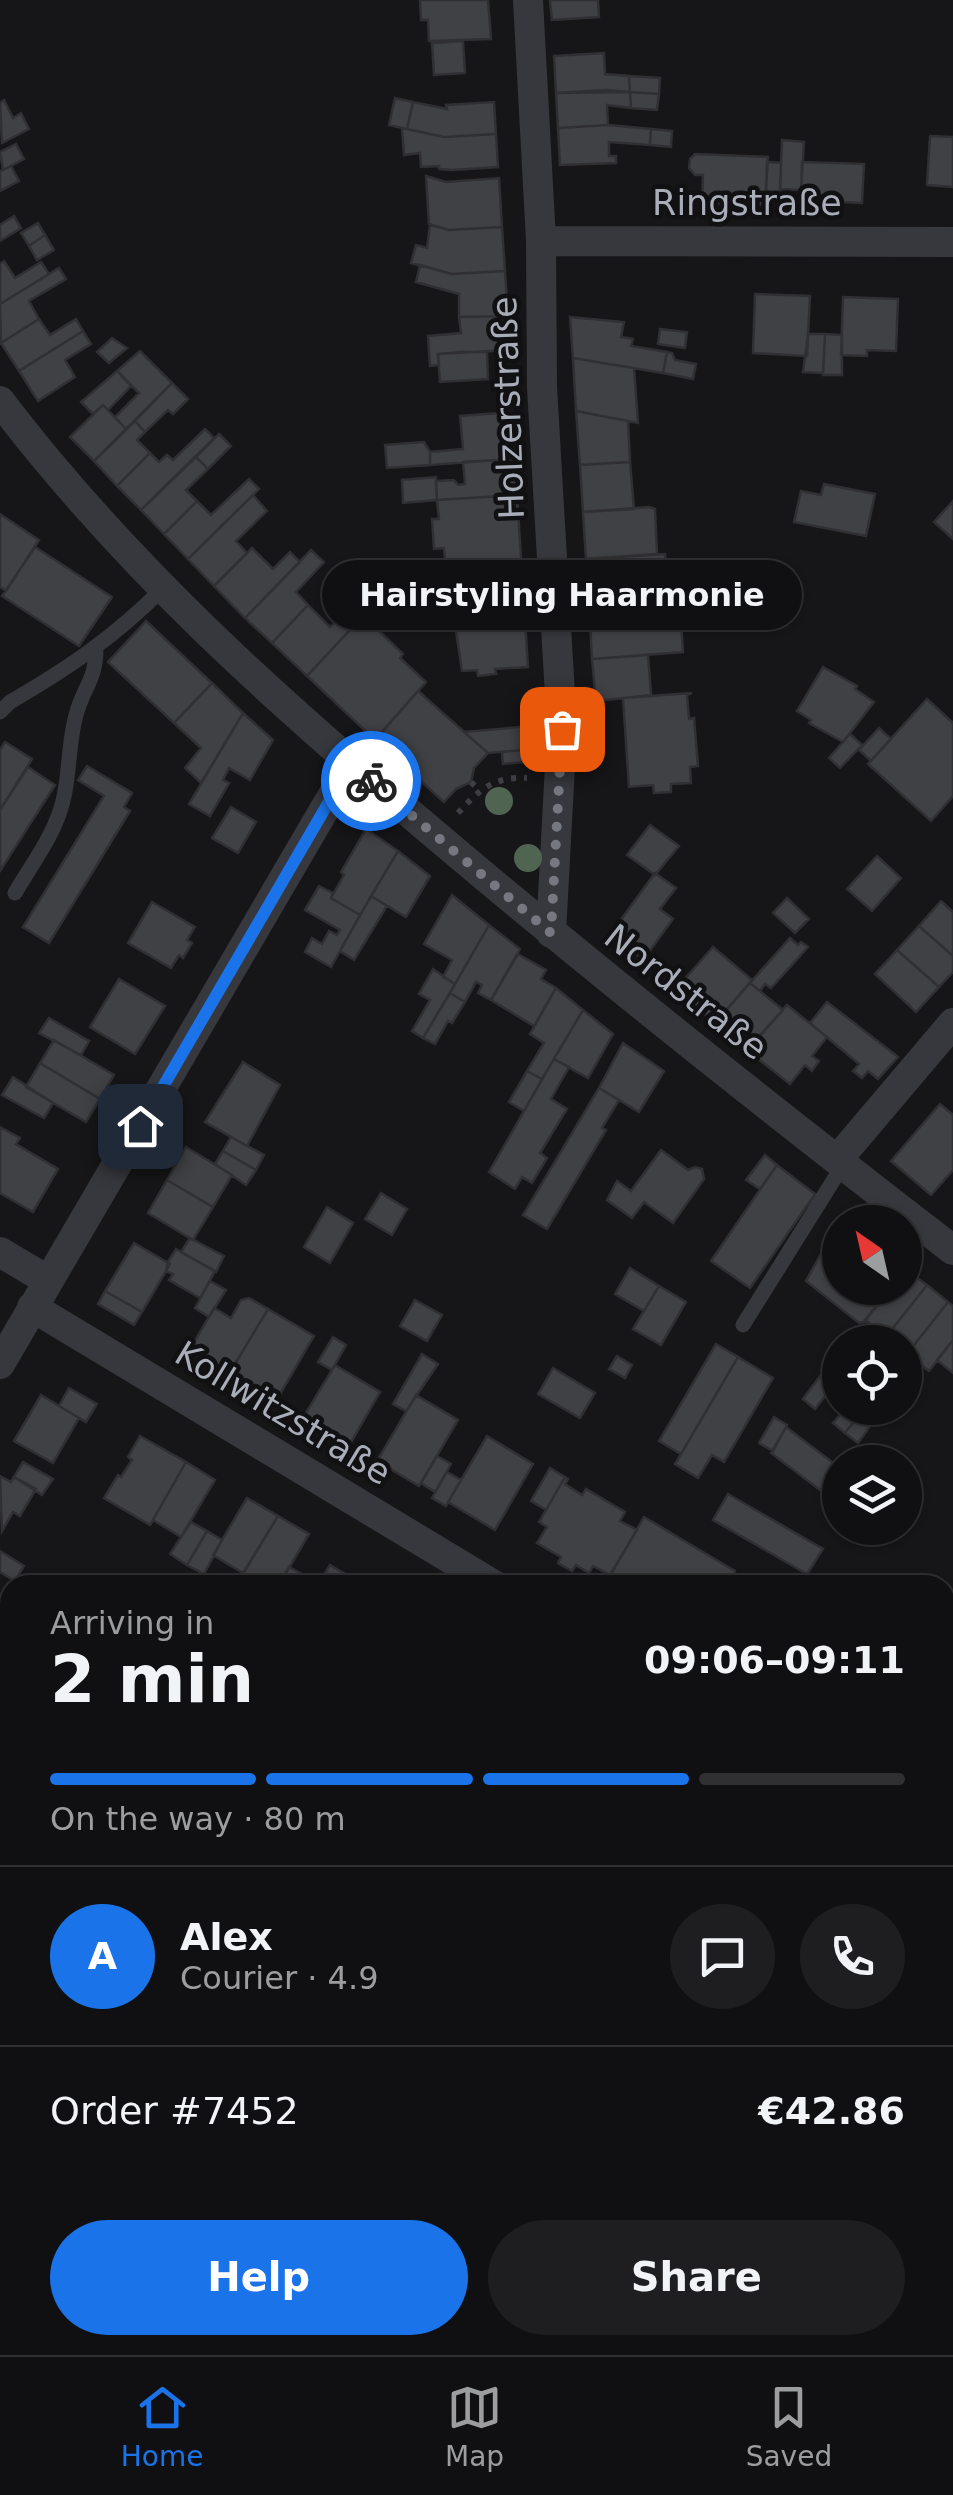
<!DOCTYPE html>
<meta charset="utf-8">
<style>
:root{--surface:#101012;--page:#1e1e20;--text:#f1f3f6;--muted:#9c9d9f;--line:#303032;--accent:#1a73e8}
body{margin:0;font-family:"DejaVu Sans",sans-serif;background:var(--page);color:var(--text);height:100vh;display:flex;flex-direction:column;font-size:38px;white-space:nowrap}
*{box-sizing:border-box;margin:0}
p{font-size:32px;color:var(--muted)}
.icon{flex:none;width:55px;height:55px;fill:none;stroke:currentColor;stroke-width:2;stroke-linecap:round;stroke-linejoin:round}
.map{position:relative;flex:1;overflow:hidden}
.details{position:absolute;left:0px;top:1575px;width:955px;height:780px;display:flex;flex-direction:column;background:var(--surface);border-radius:30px 30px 0 0;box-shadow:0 2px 8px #0004,0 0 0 2px var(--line)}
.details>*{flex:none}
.needle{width:65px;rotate:326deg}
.fabs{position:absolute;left:822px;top:1205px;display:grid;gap:20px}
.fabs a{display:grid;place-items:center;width:100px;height:100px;border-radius:50%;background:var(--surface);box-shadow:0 2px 8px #0004,0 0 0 2px var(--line);font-size:50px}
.pin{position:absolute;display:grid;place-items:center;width:85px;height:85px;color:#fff;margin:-42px;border-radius:20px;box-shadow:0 5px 15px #0006}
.courier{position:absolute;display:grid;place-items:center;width:100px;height:100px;margin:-50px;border:8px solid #1a73e8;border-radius:50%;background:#fff;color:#222;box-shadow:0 2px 12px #0007}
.bubble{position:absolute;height:70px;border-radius:35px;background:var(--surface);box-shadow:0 2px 8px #0004,0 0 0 2px var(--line);font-size:32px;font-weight:800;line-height:70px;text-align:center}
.headline em{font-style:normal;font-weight:800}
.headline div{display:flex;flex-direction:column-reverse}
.headline{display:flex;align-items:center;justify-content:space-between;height:170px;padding:0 50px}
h1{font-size:65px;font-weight:800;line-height:75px}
.bar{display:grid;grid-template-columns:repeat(4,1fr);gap:15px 10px;align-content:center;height:120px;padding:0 50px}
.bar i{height:12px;border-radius:8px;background:var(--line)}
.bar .current{background:var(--accent)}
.bar p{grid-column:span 4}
.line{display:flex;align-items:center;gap:25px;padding:0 50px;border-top:2px solid var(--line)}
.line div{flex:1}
.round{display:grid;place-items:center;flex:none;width:105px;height:105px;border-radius:52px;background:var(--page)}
.button{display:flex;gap:20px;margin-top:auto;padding:20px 50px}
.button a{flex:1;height:115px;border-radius:60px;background:var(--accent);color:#fff;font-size:40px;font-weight:800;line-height:115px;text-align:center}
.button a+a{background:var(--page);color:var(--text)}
.tabs{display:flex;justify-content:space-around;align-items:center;height:140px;border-top:2px solid var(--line);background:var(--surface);font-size:28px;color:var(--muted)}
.tabs a{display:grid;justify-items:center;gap:5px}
.tabs .current{color:var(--accent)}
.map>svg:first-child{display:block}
.building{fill:#404145;stroke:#303034;stroke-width:2.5}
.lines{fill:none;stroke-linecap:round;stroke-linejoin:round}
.path{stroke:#3d3f44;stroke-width:6;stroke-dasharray:5 8;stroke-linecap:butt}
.lane{stroke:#37383d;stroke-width:15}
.street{stroke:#37383d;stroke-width:30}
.tree{fill:#506452}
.done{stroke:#757880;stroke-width:10;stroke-dasharray:0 18}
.route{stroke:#1a73e8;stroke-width:12}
.labels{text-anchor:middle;stroke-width:9;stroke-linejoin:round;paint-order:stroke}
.street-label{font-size:35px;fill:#a8adb8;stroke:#111113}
</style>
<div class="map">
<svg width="953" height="2355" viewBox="0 0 953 2355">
<rect width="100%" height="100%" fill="#161618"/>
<path class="building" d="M 420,0 L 488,0 L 491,39 L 429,41 L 428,20 L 421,20 Z
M 550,0 L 598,0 L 599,17 L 552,20 Z
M 463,41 L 465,73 L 434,75 L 432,43 Z
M 604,53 L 605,74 L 629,76 L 630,92 L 556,93 L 554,56 Z
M 629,76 L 660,78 L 659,94 L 630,92 Z
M 606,90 L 630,92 L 631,108 L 607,105 L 608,125 L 558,128 L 556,93 Z
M 630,92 L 659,94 L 657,110 L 631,108 Z
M 395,98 L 413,102 L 407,129 L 389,125 Z
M 4,100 L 13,118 L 21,113 L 29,129 L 2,143 L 0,103 Z
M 413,102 L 447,109 L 446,105 L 494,102 L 496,134 L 444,137 L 407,129 Z
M 608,125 L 651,129 L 650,145 L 609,142 L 609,156 L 616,156 L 616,163 L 560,165 L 558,128 Z
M 402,128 L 444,137 L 496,134 L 498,167 L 452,170 L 439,169 L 439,166 L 421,167 L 420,153 L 404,155 Z
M 651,129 L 672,131 L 671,147 L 650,145 Z
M 930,136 L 953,137 L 953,187 L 927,185 Z
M 782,140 L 804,142 L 801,190 L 780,189 Z
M 16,144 L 24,159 L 3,170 L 0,152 Z
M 695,154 L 768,157 L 765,205 L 702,203 L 703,175 L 695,175 L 689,168 L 690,159 Z
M 767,162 L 781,163 L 780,195 L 766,195 Z
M 802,162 L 864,164 L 862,203 L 801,200 Z
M 11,166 L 19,181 L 0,191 L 0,171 Z
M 426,176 L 446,182 L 499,178 L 502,227 L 449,230 L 429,224 Z
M 14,216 L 21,228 L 0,241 L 0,225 Z
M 38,223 L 45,235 L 29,246 L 21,233 Z
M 430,225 L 449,230 L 502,227 L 505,271 L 452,274 L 411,263 L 416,245 L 427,248 Z
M 45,235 L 54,250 L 37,260 L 29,246 Z
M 4,261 L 15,278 L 41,262 L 49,274 L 0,304 L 0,264 Z
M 420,265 L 452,274 L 505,271 L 508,316 L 459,317 L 459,294 L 416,282 Z
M 59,268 L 66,279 L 29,301 L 39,319 L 1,343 L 0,304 Z
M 755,294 L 810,296 L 807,356 L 753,353 Z
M 843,297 L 898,299 L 896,351 L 867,350 L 867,356 L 841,355 Z
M 508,316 L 510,350 L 438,354 L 439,365 L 430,366 L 428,336 L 461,333 L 459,317 Z
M 570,317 L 624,322 L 621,337 L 633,339 L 631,346 L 667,352 L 663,373 L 573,358 Z
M 39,319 L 50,335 L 76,319 L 83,331 L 19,371 L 1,343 Z
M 660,329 L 687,332 L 685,348 L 658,344 Z
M 83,331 L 91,344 L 65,360 L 75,377 L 38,401 L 19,371 Z
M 808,334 L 825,334 L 823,373 L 803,372 Z
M 825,334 L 842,335 L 842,375 L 823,375 Z
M 112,338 L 127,348 L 109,363 L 97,352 Z
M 140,351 L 172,383 L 126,429 L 115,417 L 139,393 L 117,371 Z
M 461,352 L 487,352 L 488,379 L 440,382 L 438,354 Z
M 667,352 L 672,353 L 675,360 L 696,364 L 693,379 L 663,373 Z
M 573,358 L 634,368 L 638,423 L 576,411 Z
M 117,371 L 131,386 L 108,410 L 103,405 L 93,414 L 81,402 Z
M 172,383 L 188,399 L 173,414 L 168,410 L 145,432 L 135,421 Z
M 103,405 L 126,429 L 94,461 L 70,437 Z
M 576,411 L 628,421 L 630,462 L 580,465 Z
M 513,412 L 515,459 L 430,465 L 430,452 L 463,449 L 460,416 Z
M 135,421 L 145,432 L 137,440 L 150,453 L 117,486 L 94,461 Z
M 205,429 L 214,438 L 141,510 L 117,486 L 150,453 L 159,462 L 167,455 L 173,460 Z
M 219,434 L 231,446 L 208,469 L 196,457 Z
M 424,442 L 430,452 L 430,465 L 387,468 L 385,445 Z
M 196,457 L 208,469 L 186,490 L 197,501 L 164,534 L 141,510 Z
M 515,459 L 517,495 L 437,500 L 436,481 L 454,480 L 458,485 L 465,484 L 463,462 Z
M 630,462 L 634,509 L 583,512 L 580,465 Z
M 436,477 L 437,500 L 403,503 L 402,480 Z
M 249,479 L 259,489 L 188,559 L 164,534 L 197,501 L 211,515 Z
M 824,484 L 875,494 L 866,536 L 794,522 L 801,491 L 821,495 Z
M 253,495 L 267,511 L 236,541 L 247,553 L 214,586 L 188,559 Z
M 517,495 L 528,667 L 495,669 L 496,674 L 478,676 L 477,670 L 462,671 L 454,618 L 443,619 L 441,586 L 447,586 L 444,548 L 434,549 L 432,519 L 439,519 L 437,500 Z
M 953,501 L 953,539 L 934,522 Z
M 649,507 L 655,509 L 657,554 L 586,559 L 583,512 Z
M 0,514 L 39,540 L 6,591 L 0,587 Z
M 35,547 L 112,597 L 79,646 L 2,596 Z
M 252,548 L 273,569 L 290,552 L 300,562 L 245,618 L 214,586 Z
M 311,550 L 324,562 L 296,592 L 308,605 L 272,643 L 245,618 Z
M 665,554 L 667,587 L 645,589 L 645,596 L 588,600 L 586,559 Z
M 667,584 L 704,589 L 705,603 L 669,605 Z
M 362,594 L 373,605 L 307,676 L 272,643 L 308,605 L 330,627 Z
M 705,603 L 706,619 L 670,621 L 669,605 Z
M 367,612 L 384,628 L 380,632 L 403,654 L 400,658 L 426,682 L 375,740 L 307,676 Z
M 645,616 L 646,623 L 681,621 L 683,652 L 592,659 L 590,620 Z
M 146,621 L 212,683 L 174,723 L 108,662 Z
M 648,655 L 651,695 L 596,701 L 592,659 Z
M 823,667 L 857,686 L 855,689 L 874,702 L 843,742 L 809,723 L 811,720 L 797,711 Z
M 212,683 L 243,713 L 201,783 L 185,768 L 201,748 L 174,723 Z
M 418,691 L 488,753 L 474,768 L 471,782 L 456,789 L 444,802 L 375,740 Z
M 692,693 L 687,695 L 689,719 L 694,718 L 698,766 L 690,767 L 691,783 L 671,784 L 671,792 L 654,793 L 653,785 L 629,787 L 623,698 Z
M 927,699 L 953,723 L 953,796 L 931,821 L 868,764 Z
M 243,713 L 273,740 L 250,780 L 229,768 L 223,780 L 229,783 L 210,816 L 189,804 Z
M 532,726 L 534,749 L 488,753 L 464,732 Z
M 879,728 L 891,739 L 871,761 L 859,750 Z
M 850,734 L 862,745 L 840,768 L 829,758 Z
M 5,742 L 32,759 L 0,810 L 0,750 Z
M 534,749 L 534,761 L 503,764 L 502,752 Z
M 87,766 L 132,793 L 124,807 L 130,811 L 49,943 L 23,927 L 104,796 L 78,780 Z
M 28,767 L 55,785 L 0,871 L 0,810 Z
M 231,807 L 256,822 L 238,853 L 212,838 Z
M 650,825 L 679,846 L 655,875 L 627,855 Z
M 366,829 L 398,851 L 360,915 L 331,898 L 344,875 L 341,872 Z
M 398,851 L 430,876 L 406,917 L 371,896 Z
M 877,856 L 901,878 L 872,911 L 847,889 Z
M 655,873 L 676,888 L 660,909 L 673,919 L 643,960 L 620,942 L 622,939 L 612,932 Z
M 319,886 L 333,893 L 331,898 L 360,915 L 331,967 L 305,952 L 312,938 L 322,944 L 329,931 L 337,935 L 340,930 L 305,910 Z
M 452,895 L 489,925 L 455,984 L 443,977 L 452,960 L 424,944 Z
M 371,896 L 387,906 L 354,960 L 340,951 Z
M 787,898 L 809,919 L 795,933 L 773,913 Z
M 941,901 L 953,912 L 953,956 L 919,926 Z
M 152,902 L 195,927 L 187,940 L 192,943 L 183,958 L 179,955 L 171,968 L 128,943 Z
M 489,925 L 520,949 L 491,1000 L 478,993 L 482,985 L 476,982 L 465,1002 L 450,993 Z
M 919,926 L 953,956 L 953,972 L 939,987 L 897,950 Z
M 790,938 L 798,945 L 801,942 L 808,947 L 771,988 L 765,984 L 760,991 L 750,983 Z
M 713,947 L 752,980 L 715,1023 L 675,990 Z
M 897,950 L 939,987 L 916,1012 L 875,974 Z
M 518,954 L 546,970 L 541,979 L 556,988 L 534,1026 L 491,1000 Z
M 433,969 L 455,984 L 423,1038 L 412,1031 L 430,1000 L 419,994 Z
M 119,979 L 165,1006 L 135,1054 L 90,1027 Z
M 750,983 L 783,1010 L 747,1050 L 715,1023 Z
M 556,988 L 583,1010 L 542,1079 L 527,1071 L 544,1043 L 530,1034 Z
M 450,993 L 465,1002 L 452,1023 L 448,1021 L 435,1044 L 423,1038 Z
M 827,1002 L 898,1057 L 878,1079 L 868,1071 L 862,1078 L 853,1071 L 859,1064 L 810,1023 Z
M 787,1005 L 827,1037 L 812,1056 L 819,1061 L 812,1071 L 805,1065 L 790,1084 L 747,1050 Z
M 583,1010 L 613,1034 L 588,1078 L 554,1059 Z
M 49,1018 L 89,1041 L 81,1055 L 39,1033 Z
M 54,1040 L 114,1075 L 100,1099 L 40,1063 Z
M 623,1043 L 664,1071 L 639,1112 L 599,1088 Z
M 554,1059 L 569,1067 L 551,1099 L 567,1109 L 540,1153 L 547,1158 L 532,1183 L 522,1177 L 515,1189 L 489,1172 Z
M 243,1062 L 280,1085 L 247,1146 L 205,1122 Z
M 40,1063 L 100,1099 L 86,1122 L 26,1087 Z
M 527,1071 L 542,1079 L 524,1111 L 509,1102 Z
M 13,1077 L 53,1103 L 44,1118 L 2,1095 Z
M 599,1088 L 619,1100 L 602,1128 L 606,1130 L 547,1229 L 523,1215 Z
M 940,1104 L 953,1115 L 953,1170 L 931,1195 L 891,1161 Z
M 0,1127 L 20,1138 L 16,1144 L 58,1169 L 33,1212 L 0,1193 Z
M 231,1137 L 264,1155 L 256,1170 L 223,1151 Z
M 186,1147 L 232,1175 L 213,1207 L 167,1180 Z
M 661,1150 L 688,1170 L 695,1167 L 702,1169 L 704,1179 L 673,1223 L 644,1202 L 632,1218 L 607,1200 L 617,1181 L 631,1191 Z
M 223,1151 L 256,1170 L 246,1185 L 215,1164 Z
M 765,1155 L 777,1165 L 760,1189 L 746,1180 Z
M 777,1165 L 815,1194 L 750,1288 L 711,1261 Z
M 167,1180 L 213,1207 L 193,1240 L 148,1213 Z
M 381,1193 L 407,1209 L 392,1235 L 365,1219 Z
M 327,1207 L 353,1223 L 330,1263 L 304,1247 Z
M 840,1219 L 847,1222 L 840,1222 L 840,1288 L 891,1288 L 864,1322 L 859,1323 L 806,1281 Z
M 190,1238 L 224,1256 L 216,1272 L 181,1252 Z
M 134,1243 L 170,1264 L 142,1312 L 105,1291 Z
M 176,1249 L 215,1271 L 200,1298 L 169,1280 L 173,1274 L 166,1271 L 168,1262 Z
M 630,1268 L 659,1286 L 644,1311 L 615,1294 Z
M 905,1269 L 927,1285 L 886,1337 L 865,1320 L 891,1288 L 905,1288 Z
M 210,1281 L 226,1290 L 209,1317 L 195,1308 Z
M 927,1285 L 948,1302 L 907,1354 L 905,1342 L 893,1342 L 886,1337 Z
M 659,1286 L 686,1302 L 661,1345 L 633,1329 Z
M 105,1291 L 142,1312 L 134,1325 L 98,1304 Z
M 249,1298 L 268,1309 L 229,1374 L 189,1351 L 214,1308 L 231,1318 L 241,1300 Z
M 415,1300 L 442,1315 L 427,1341 L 400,1326 Z
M 948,1302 L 953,1306 L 953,1340 L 929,1371 L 907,1354 Z
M 268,1309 L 314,1336 L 276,1401 L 229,1374 Z
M 333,1337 L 346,1345 L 332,1370 L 318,1362 Z
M 953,1340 L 953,1373 L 937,1360 Z
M 716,1344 L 738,1357 L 681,1454 L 659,1441 Z
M 422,1354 L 438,1364 L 406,1411 L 393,1404 Z
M 617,1356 L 632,1365 L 625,1378 L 609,1369 Z
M 738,1357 L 773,1378 L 724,1462 L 712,1455 L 698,1478 L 675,1464 Z
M 335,1365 L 380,1392 L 350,1444 L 304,1416 Z
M 553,1368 L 595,1393 L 580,1418 L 538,1394 Z
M 821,1375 L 834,1385 L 815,1409 L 803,1399 Z
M 69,1388 L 97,1404 L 86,1422 L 59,1406 Z
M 41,1395 L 79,1418 L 53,1463 L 14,1441 Z
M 416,1395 L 458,1420 L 419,1486 L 377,1461 Z
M 846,1408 L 864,1409 L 845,1433 L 833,1423 Z
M 864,1409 L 876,1418 L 858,1443 L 845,1433 Z
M 774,1417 L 787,1425 L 773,1451 L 759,1443 Z
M 786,1427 L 840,1468 L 840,1505 L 771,1453 Z
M 140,1436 L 186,1462 L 150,1525 L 104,1498 L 118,1475 L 121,1477 L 132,1460 L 128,1457 Z
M 487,1436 L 533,1464 L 495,1530 L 448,1502 Z
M 437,1456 L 451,1464 L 435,1492 L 421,1483 Z
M 23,1462 L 53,1479 L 42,1495 L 14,1477 Z
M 186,1462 L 215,1480 L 181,1537 L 153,1520 Z
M 550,1468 L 565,1477 L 546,1510 L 531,1501 Z
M 447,1472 L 461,1480 L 446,1506 L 432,1498 Z
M 0,1476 L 11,1482 L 14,1477 L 36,1489 L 20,1516 L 13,1512 L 2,1531 Z
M 565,1477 L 568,1479 L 565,1484 L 582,1495 L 586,1489 L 625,1512 L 620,1521 L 637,1530 L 610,1575 L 593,1566 L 589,1573 L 576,1565 L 572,1571 L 558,1563 L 561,1557 L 537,1543 L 547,1527 L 539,1522 Z
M 728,1494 L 823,1549 L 807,1574 L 713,1520 Z
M 247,1498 L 278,1516 L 243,1573 L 213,1555 Z
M 278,1516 L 309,1534 L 279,1585 L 261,1585 L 243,1574 Z
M 644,1517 L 735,1571 L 730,1585 L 606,1583 Z
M 191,1522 L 207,1531 L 187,1565 L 170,1554 Z
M 207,1531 L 222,1540 L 204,1574 L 187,1565 Z
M 0,1551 L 24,1566 L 15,1581 L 0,1572 Z
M 330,1565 L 364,1585 L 318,1585 Z
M 289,1567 L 304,1575 L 298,1585 L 279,1585 Z
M 0,1932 L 10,1938 L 10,1982 L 0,1976 Z
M 945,2064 L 953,2064 L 953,2114 L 945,2113 Z
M 0,2249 L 10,2255 L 10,2345 L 110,2345 L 99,2355 L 84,2355 L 70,2347 L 65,2355 L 0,2355 Z
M 353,2345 L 599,2345 L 598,2355 L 390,2355 L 352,2349 Z"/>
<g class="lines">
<path class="path" d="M 471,782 L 479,790
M 458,813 C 479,790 494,776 527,778"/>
<path class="lane" d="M 0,712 L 10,702 C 67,669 116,636 162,589
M 15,893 C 32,864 55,834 63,801 C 70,773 68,744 76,715 C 83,688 96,680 96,649
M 743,1325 L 843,1165
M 257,2355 L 259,2345
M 615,2355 L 617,2345"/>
<path class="street" d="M 528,0 L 541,241 L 542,387 L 562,729 L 551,933
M 541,241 L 953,242
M 0,401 C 127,568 279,703 439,838 C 607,980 779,1116 953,1250
M 837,1160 L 953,1023
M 0,1252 L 47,1280
M 32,1307 L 494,1585
M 0,1364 L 351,764
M 0,2064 L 10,2064
M 945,2149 L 953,2150"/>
</g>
<g class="tree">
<circle cx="499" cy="801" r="14"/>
<circle cx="528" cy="858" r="14"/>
</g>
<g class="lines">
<path class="done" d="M 371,781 L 551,933 L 562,729"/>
<path class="route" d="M 140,1126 L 351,764 L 371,781"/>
</g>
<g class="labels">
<g class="street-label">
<text x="747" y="215">Ringstraße</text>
<text transform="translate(508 408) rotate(-92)" y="12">Holzerstraße</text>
<text transform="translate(686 992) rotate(38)" y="12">Nordstraße</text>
<text transform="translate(283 1413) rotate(31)" y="12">Kollwitzstraße</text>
</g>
</g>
</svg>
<div class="fabs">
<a><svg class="needle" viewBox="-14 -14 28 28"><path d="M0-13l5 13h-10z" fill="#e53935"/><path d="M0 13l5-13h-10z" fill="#9c9d9f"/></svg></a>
<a><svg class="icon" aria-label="locate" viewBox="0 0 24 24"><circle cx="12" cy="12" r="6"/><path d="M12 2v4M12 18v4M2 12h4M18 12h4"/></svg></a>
<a><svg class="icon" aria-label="layers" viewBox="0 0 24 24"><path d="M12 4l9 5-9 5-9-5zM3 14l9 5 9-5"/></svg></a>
</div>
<div class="pin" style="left:562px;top:729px;background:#ea580c"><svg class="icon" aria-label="bag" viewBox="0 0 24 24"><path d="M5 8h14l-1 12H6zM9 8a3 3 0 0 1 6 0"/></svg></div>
<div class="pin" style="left:140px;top:1126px;background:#1f2937"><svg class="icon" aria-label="home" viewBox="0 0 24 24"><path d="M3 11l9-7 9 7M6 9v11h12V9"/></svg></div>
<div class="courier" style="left:371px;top:781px"><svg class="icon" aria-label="bike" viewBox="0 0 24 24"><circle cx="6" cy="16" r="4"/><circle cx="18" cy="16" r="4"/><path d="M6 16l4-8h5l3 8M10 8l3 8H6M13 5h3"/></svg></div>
<div class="bubble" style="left:322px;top:560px;width:480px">Hairstyling Haarmonie</div>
<section class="details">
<div class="headline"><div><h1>2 min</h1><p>Arriving in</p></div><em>09:06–09:11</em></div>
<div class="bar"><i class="current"></i><i class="current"></i><i class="current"></i><i></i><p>On the way · 80 m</p></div>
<div class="line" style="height:180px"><b class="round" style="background:var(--accent);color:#fff">A</b><div><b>Alex</b><p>Courier · 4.9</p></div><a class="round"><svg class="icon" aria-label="chat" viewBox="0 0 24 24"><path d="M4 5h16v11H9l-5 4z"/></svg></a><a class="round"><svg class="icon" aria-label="phone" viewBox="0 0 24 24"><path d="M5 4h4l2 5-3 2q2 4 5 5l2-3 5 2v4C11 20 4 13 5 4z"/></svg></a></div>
<div class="line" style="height:130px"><div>Order #7452</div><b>€42.86</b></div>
<div class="button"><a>Help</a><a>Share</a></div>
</section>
</div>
<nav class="tabs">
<a class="current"><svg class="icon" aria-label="home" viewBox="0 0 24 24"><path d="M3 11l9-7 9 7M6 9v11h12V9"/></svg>Home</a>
<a><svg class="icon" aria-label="map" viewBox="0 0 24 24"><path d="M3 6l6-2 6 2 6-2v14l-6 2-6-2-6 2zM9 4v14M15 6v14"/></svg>Map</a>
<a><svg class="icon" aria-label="saved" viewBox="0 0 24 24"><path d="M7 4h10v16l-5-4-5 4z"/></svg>Saved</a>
</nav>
